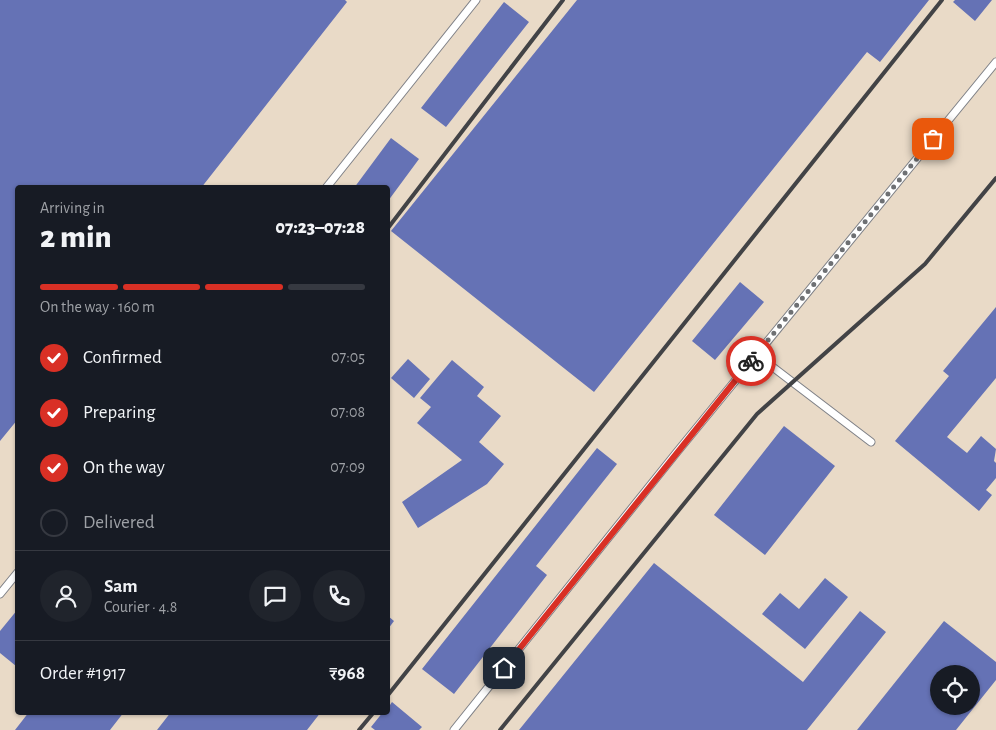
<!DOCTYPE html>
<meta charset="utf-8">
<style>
:root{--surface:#171b24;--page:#20242c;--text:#f1f3f6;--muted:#9ea1a6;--line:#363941;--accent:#d93025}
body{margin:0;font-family:"Alegreya Sans",sans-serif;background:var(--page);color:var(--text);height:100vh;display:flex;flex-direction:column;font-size:19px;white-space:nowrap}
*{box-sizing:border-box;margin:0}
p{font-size:16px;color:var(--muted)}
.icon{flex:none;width:28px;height:28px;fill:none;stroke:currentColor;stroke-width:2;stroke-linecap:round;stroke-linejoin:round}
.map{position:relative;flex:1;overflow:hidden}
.sheet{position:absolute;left:15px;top:185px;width:375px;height:530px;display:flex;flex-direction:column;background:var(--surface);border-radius:5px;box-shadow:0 1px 4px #0004}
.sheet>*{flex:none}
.buttons{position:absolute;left:930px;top:665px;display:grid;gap:10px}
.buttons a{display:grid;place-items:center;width:50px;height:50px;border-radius:50%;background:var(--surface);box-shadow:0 1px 4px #0004;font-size:25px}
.pin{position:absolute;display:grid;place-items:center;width:42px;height:42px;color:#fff;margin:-21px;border-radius:10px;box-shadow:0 2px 8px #0006}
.courier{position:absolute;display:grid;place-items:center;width:50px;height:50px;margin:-25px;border:4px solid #d93025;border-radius:50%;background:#fff;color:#222;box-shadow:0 1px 6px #0007}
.head em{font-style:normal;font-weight:800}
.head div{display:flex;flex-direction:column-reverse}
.head{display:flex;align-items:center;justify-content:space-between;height:85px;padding:0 25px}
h1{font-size:32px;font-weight:800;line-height:38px}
.bar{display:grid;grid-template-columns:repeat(4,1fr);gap:8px 5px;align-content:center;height:60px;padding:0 25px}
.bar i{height:6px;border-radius:4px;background:var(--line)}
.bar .current{background:var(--accent)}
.bar p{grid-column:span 4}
.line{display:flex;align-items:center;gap:12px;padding:0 25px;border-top:1px solid var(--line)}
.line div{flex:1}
.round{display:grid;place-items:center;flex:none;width:52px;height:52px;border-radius:26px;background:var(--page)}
ol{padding:0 25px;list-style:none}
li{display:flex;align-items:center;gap:15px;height:55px}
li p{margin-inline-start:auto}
li .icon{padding:5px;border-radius:50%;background:var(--accent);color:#fff;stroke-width:4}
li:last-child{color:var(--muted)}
li i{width:28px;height:28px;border:2px solid var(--line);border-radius:50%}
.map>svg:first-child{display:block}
.industrial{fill:#e9dac7;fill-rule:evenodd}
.building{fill:#6572b5;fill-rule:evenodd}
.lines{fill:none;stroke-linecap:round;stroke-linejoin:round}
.lane-casing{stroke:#7f8187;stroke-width:9}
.lane{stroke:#fff;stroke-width:7}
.rail{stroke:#424346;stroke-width:4}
.done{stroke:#6e7073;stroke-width:5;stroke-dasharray:0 9}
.route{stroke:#d93025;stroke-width:6}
</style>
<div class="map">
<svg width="996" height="730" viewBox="0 0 996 730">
<rect width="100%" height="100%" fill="#e4e6ed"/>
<path class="industrial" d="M 0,0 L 996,0 L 996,730 L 0,730 ZM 18,188 L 388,188 L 388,712 L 18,712 ZM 939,674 L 971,674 L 971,706 L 939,706 Z"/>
<path class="building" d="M 0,0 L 345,0 L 347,2 L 201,188 L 18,188 L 18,419 L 0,441 Z
M 577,0 L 929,0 L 880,62 L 867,52 L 594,392 L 391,231 Z
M 955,0 L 992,0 L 975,21 L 953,2 Z
M 504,2 L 529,22 L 446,127 L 421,108 Z
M 391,138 L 419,159 L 388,201 L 388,188 L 354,188 Z
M 740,282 L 764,302 L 715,360 L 692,341 Z
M 996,307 L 996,378 L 947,437 L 967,453 L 981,436 L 996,449 L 994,461 L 996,463 L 996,478 L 986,490 L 992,495 L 979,511 L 895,441 L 949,376 L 943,371 Z
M 408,359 L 430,379 L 414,398 L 391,378 Z
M 452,360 L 484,387 L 477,396 L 501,416 L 479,442 L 504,464 L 487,484 L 418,528 L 402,502 L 462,460 L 417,423 L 431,407 L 420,398 Z
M 784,426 L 835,466 L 765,555 L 714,515 Z
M 597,448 L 617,464 L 536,566 L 547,575 L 454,694 L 422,669 Z
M 654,563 L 803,682 L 860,611 L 886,632 L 807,730 L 519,730 Z
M 825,578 L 848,597 L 805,649 L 762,614 L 780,593 L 799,609 Z
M 18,609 L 18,665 L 16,666 L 0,653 L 0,631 Z
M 388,616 L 394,621 L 388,629 Z
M 944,621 L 996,662 L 996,680 L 956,730 L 857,730 ZM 939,674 L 971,674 L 971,706 L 939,706 Z
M 392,702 L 422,727 L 419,730 L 375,730 L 371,727 L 383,712 L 388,712 L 388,708 Z
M 29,712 L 124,712 L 110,730 L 15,730 Z
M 171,712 L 321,712 L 307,730 L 157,730 Z"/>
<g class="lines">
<g class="lane-casing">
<path id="lane" d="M 326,188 L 476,0
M 757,355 L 871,442
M 0,594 L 18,572
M 454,730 L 677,452 L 996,62"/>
</g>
<use href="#lane" class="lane"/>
<path class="rail" d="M 388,228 L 563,0
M 388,695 L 942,0
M 359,730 L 374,712
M 500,730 L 757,414 L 925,264 L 996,178"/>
</g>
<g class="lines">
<path class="done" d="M 751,361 L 933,139"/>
<path class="route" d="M 504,668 L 751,361"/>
</g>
</svg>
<div class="buttons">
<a><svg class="icon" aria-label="locate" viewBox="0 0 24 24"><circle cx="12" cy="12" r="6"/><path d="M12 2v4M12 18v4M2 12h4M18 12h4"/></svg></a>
</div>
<div class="pin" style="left:933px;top:139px;background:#ea580c"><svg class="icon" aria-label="bag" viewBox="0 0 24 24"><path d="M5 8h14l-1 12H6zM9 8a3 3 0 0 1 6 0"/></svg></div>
<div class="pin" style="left:504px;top:668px;background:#1f2937"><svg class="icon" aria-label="home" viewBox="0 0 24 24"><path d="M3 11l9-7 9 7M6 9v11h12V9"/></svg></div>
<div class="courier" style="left:751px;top:361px"><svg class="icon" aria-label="bike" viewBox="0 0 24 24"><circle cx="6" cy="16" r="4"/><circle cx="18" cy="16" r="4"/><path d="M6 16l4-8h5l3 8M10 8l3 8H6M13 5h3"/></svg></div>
<section class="sheet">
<div class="head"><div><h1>2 min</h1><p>Arriving in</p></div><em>07:23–07:28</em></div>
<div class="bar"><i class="current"></i><i class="current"></i><i class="current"></i><i></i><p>On the way · 160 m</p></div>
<ol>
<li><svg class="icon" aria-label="check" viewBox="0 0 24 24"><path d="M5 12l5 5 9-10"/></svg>Confirmed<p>07:05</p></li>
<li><svg class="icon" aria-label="check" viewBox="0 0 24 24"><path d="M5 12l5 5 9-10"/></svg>Preparing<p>07:08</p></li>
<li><svg class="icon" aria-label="check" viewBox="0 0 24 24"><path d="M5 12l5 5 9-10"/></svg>On the way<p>07:09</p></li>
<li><i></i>Delivered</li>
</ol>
<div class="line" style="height:90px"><a class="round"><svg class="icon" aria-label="person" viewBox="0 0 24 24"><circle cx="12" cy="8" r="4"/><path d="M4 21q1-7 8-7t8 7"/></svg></a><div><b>Sam</b><p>Courier · 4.8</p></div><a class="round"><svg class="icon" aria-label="chat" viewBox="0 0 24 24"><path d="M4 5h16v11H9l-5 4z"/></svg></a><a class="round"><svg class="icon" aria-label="phone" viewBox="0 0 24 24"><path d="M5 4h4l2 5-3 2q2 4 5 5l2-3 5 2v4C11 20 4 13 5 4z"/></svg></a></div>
<div class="line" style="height:65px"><div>Order #1917</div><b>₹968</b></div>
</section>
</div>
